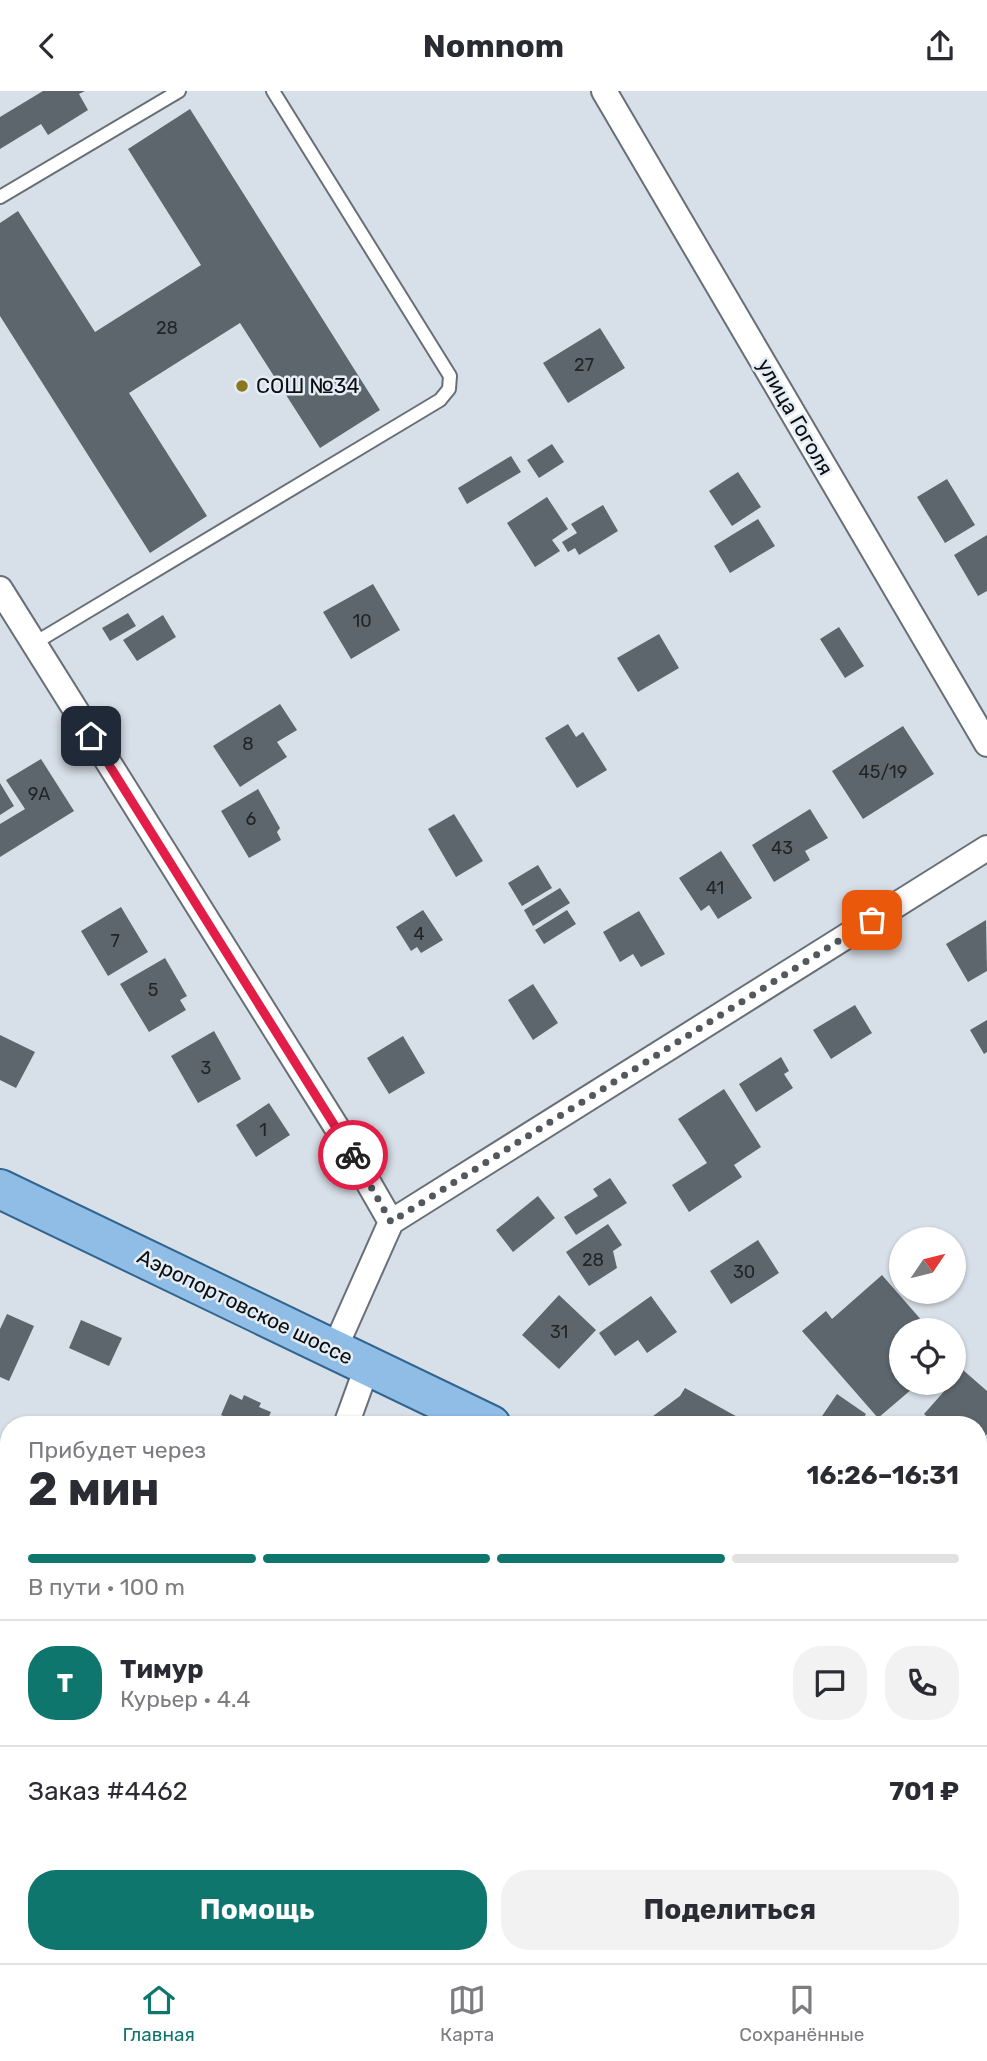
<!DOCTYPE html>
<html lang="ru">
<meta charset="utf-8">
<style>
:root{--surface:#fff;--page:#f2f2f3;--text:#2b2b33;--muted:#7c7c81;--line:#e1e1e2;--accent:#0f766e}
body{margin:0;font-family:Rubik,sans-serif;background:var(--page);color:var(--text);height:100vh;display:flex;flex-direction:column;font-size:26px;white-space:nowrap}
*{box-sizing:border-box;margin:0}
p{font-size:23px;color:var(--muted)}
.icon{flex:none;width:38px;height:38px;fill:none;stroke:currentColor;stroke-width:2;stroke-linecap:round;stroke-linejoin:round}
.map{position:relative;flex:1;overflow:hidden}
.details{position:absolute;left:0px;top:1325px;width:987px;height:548px;display:flex;flex-direction:column;background:var(--surface);border-radius:28px 28px 0 0;box-shadow:0 2px 5px #0004}
.details>*{flex:none}
.needle{width:46px;rotate:55deg}
.buttons{position:absolute;left:889px;top:1136px;display:grid;gap:14px}
.buttons a{display:grid;place-items:center;width:77px;height:77px;border-radius:50%;background:var(--surface);box-shadow:0 2px 5px #0004;font-size:35px}
.pin{position:absolute;display:grid;place-items:center;width:60px;height:60px;color:#fff;margin:-30px;border-radius:14px;box-shadow:0 4px 10px #0006}
.courier{position:absolute;display:grid;place-items:center;width:70px;height:70px;margin:-35px;border:5px solid #e11d48;border-radius:50%;background:#fff;color:#222;box-shadow:0 2px 9px #0007}
.headline em{font-style:normal;font-weight:700}
.headline div{display:flex;flex-direction:column-reverse}
.headline{display:flex;align-items:center;justify-content:space-between;height:119px;padding:0 28px}
h1{font-size:46px;font-weight:700;line-height:52px}
.bar{display:grid;grid-template-columns:repeat(4,1fr);gap:10px 7px;align-content:center;height:84px;padding:0 28px}
.bar i{height:9px;border-radius:5px;background:var(--line)}
.bar .on{background:var(--accent)}
.bar p{grid-column:span 4}
.line{display:flex;align-items:center;gap:18px;padding:0 28px;border-top:2px solid var(--line)}
.line div{flex:1}
.round{display:grid;place-items:center;flex:none;width:74px;height:74px;border-radius:28px;background:var(--page)}
.primary-button{display:flex;gap:14px;margin-top:auto;padding:14px 28px}
.primary-button a{flex:1;height:80px;border-radius:28px;background:var(--accent);color:#fff;font-size:28px;font-weight:700;line-height:80px;text-align:center}
.primary-button a+a{background:var(--page);color:var(--text)}
header{display:flex;justify-content:space-between;align-items:center;height:91px;padding:0 28px;background:var(--surface);font-size:32px;font-weight:700}
.menu{display:flex;justify-content:space-around;align-items:center;height:98px;border-top:2px solid var(--line);background:var(--surface);font-size:19px;color:var(--muted)}
.menu a{display:grid;justify-items:center;gap:4px}
.menu .on{color:var(--accent)}
.map>svg:first-child{display:block}
.building{fill:#5e666d}
.lines{fill:none;stroke-linecap:round;stroke-linejoin:round}
.service-casing{stroke:#686f77;stroke-width:16}
.minor-casing{stroke:#686f77;stroke-width:28}
.primary-casing{stroke:#31648f;stroke-width:42}
.path{stroke:#7f848a;stroke-width:4.5;stroke-dasharray:5 5;stroke-linecap:butt}
.service{stroke:#fff;stroke-width:12}
.minor{stroke:#fff;stroke-width:24}
.primary{stroke:#8fbde5;stroke-width:38}
.rail{stroke:#292d30;stroke-width:5}
.done{stroke:#53585c;stroke-width:7;stroke-dasharray:0 12.6}
.route{stroke:#e11d48;stroke-width:9}
.poi-dot{fill:#8a781c;stroke:#e4edf5;stroke-width:2.5}
.labels{text-anchor:middle;stroke-width:5;stroke-linejoin:round;paint-order:stroke}
.number-label{font-size:18px;fill:#202528}
.poi-label{font-size:21px;fill:#0c0f11;stroke:#e4edf5;text-anchor:start}
.street-label{font-size:21px;fill:#0c0f11;stroke:#e4edf5}
</style>
<header><svg class="icon" aria-label="back" viewBox="0 0 24 24"><path d="M15 5l-7 7 7 7"/></svg>Nomnom<svg class="icon" aria-label="share" viewBox="0 0 24 24"><path d="M12 15V3M7 8l5-5 5 5M5 13v7h14v-7"/></svg></header>
<div class="map">
<svg width="987" height="1872" viewBox="0 0 987 1872">
<rect width="100%" height="100%" fill="#d7dfe8"/>
<path class="building" d="M 43,0 L 85,0 L 79,3 L 88,19 L 48,44 L 41,33 L 0,58 L 0,26 Z
M 190,18 L 380,319 L 320,357 L 240,232 L 129,302 L 207,425 L 150,462 L 0,225 L 0,132 L 18,120 L 95,241 L 201,174 L 128,58 Z
M 600,237 L 625,277 L 568,312 L 543,272 Z
M 552,353 L 564,371 L 539,387 L 527,369 Z
M 511,365 L 521,381 L 467,413 L 458,397 Z
M 738,381 L 761,416 L 732,435 L 709,400 Z
M 947,388 L 975,434 L 945,452 L 917,406 Z
M 547,406 L 568,438 L 552,449 L 560,460 L 535,476 L 507,432 Z
M 603,414 L 618,440 L 579,464 L 575,457 L 568,461 L 562,451 L 577,442 L 571,433 Z
M 758,428 L 775,455 L 730,482 L 714,455 Z
M 987,444 L 987,500 L 978,505 L 954,464 Z
M 373,493 L 400,539 L 351,568 L 323,521 Z
M 128,522 L 136,535 L 110,550 L 102,537 Z
M 163,524 L 176,546 L 137,570 L 123,549 Z
M 839,536 L 864,575 L 845,587 L 820,548 Z
M 659,543 L 679,577 L 638,601 L 617,567 Z
M 280,613 L 297,639 L 277,651 L 287,666 L 240,696 L 213,655 Z
M 568,633 L 576,646 L 583,641 L 607,679 L 577,697 L 545,647 Z
M 903,635 L 934,683 L 863,728 L 832,680 Z
M 41,668 L 74,720 L 0,766 L 0,733 L 25,718 L 6,689 Z
M 0,692 L 14,715 L 0,724 Z
M 258,698 L 280,737 L 277,741 L 281,749 L 249,767 L 221,720 Z
M 810,718 L 828,747 L 805,760 L 810,769 L 774,791 L 752,754 Z
M 454,723 L 483,770 L 456,786 L 428,738 Z
M 721,760 L 752,807 L 718,828 L 709,814 L 701,820 L 679,787 Z
M 538,774 L 552,797 L 522,815 L 508,792 Z
M 560,797 L 570,812 L 533,835 L 524,819 Z
M 121,816 L 148,861 L 108,885 L 81,840 Z
M 423,819 L 443,849 L 421,862 L 417,856 L 411,860 L 396,836 Z
M 567,819 L 576,833 L 544,853 L 535,839 Z
M 639,820 L 665,863 L 641,876 L 633,863 L 620,871 L 603,841 Z
M 986,829 L 987,880 L 968,891 L 946,853 Z
M 165,867 L 187,905 L 180,909 L 186,919 L 149,941 L 120,893 Z
M 533,893 L 558,932 L 533,949 L 508,909 Z
M 855,914 L 872,942 L 831,968 L 813,939 Z
M 987,929 L 987,961 L 984,963 L 970,939 Z
M 214,940 L 241,988 L 198,1012 L 171,965 Z
M 0,944 L 35,961 L 16,997 L 0,989 Z
M 403,945 L 425,982 L 389,1003 L 367,967 Z
M 781,966 L 789,980 L 784,983 L 793,997 L 756,1021 L 739,993 Z
M 724,998 L 761,1056 L 734,1074 L 742,1086 L 689,1121 L 672,1094 L 707,1072 L 678,1028 Z
M 269,1012 L 290,1044 L 256,1066 L 236,1034 Z
M 610,1087 L 627,1112 L 576,1144 L 564,1126 L 598,1105 L 593,1098 Z
M 538,1105 L 555,1127 L 513,1161 L 496,1139 Z
M 608,1133 L 622,1154 L 613,1160 L 617,1177 L 589,1195 L 566,1161 Z
M 758,1149 L 779,1182 L 731,1213 L 710,1180 Z
M 882,1184 L 930,1239 L 901,1239 L 901,1292 L 919,1292 L 878,1327 L 802,1240 L 826,1220 L 832,1228 Z
M 559,1204 L 596,1239 L 559,1278 L 522,1244 Z
M 651,1205 L 677,1241 L 647,1262 L 638,1249 L 615,1265 L 599,1242 Z
M 7,1223 L 34,1235 L 9,1290 L 0,1286 L 0,1238 Z
M 81,1229 L 122,1247 L 109,1275 L 69,1257 Z
M 963,1279 L 987,1300 L 987,1343 L 978,1353 L 978,1334 L 936,1334 L 924,1323 Z
M 685,1297 L 752,1334 L 641,1334 L 680,1305 Z
M 230,1303 L 242,1309 L 244,1304 L 261,1312 L 259,1316 L 271,1321 L 265,1334 L 232,1334 L 234,1330 L 221,1324 Z
M 837,1303 L 866,1323 L 859,1334 L 816,1334 Z
M 648,1864 L 676,1864 L 673,1872 L 645,1872 Z
M 851,1864 L 918,1864 L 915,1872 L 847,1872 Z"/>
<g class="lines">
<g class="service-casing">
<path id="service" d="M 0,106 L 179,0
M 33,553 L 440,309 L 449,298 L 450,285 L 273,0"/>
</g>
<g class="minor-casing">
<path id="minor" d="M 604,0 L 987,653
M 0,498 L 337,1037 L 391,1131
M 334,1259 L 391,1131 L 987,757
M 346,1334 L 367,1276
M 0,1803 L 9,1807
M 210,1864 L 226,1872"/>
</g>
<g class="primary-casing">
<path id="primary" d="M 0,1098 L 491,1334
M 978,1561 L 987,1565"/>
</g>
<path class="path" d="M 174,1864 L 177,1872"/>
<use href="#service" class="service"/>
<use href="#minor" class="minor"/>
<use href="#primary" class="primary"/>
<path class="rail" d="M 0,1844 L 9,1847
M 54,1864 L 76,1872
M 0,1865 L 20,1872"/>
</g>
<g class="lines">
<path class="done" d="M 353,1064 L 391,1131 L 872,829"/>
<path class="route" d="M 91,645 L 353,1064"/>
</g>
<circle class="poi-dot" cx="242" cy="295" r="7"/>
<g class="labels">
<g class="number-label">
<text x="167" y="243">28</text>
<text x="584" y="280">27</text>
<text x="362" y="536">10</text>
<text x="248" y="659">8</text>
<text x="883" y="687">45/19</text>
<text x="39" y="709">9А</text>
<text x="251" y="734">6</text>
<text x="782" y="763">43</text>
<text x="715" y="803">41</text>
<text x="419" y="849">4</text>
<text x="115" y="856">7</text>
<text x="153" y="905">5</text>
<text x="206" y="983">3</text>
<text x="263" y="1045">1</text>
<text x="593" y="1175">28</text>
<text x="744" y="1187">30</text>
<text x="559" y="1247">31</text>
</g>
<g class="poi-label">
<text x="256" y="302">СОШ №34</text>
</g>
<g class="street-label">
<text transform="translate(795 326) rotate(60)" y="7">улица Гоголя</text>
<text transform="translate(245 1216) rotate(26)" y="7">Аэропортовское шоссе</text>
</g>
</g>
</svg>
<div class="buttons">
<a><svg class="needle" viewBox="-14 -14 28 28"><path d="M0-13l5 13h-10z" fill="#e53935"/><path d="M0 13l5-13h-10z" fill="#7c7c81"/></svg></a>
<a><svg class="icon" aria-label="locate" viewBox="0 0 24 24"><circle cx="12" cy="12" r="6"/><path d="M12 2v4M12 18v4M2 12h4M18 12h4"/></svg></a>
</div>
<div class="pin" style="left:872px;top:829px;background:#ea580c"><svg class="icon" aria-label="bag" viewBox="0 0 24 24"><path d="M5 8h14l-1 12H6zM9 8a3 3 0 0 1 6 0"/></svg></div>
<div class="pin" style="left:91px;top:645px;background:#1f2937"><svg class="icon" aria-label="home" viewBox="0 0 24 24"><path d="M3 11l9-7 9 7M6 9v11h12V9"/></svg></div>
<div class="courier" style="left:353px;top:1064px"><svg class="icon" aria-label="bike" viewBox="0 0 24 24"><circle cx="6" cy="16" r="4"/><circle cx="18" cy="16" r="4"/><path d="M6 16l4-8h5l3 8M10 8l3 8H6M13 5h3"/></svg></div>
<section class="details">
<div class="headline"><div><h1>2 мин</h1><p>Прибудет через</p></div><em>16:26–16:31</em></div>
<div class="bar"><i class="on"></i><i class="on"></i><i class="on"></i><i></i><p>В пути · 100 m</p></div>
<div class="line" style="height:126px"><b class="round" style="background:var(--accent);color:#fff">Т</b><div><b>Тимур</b><p>Курьер · 4.4</p></div><a class="round"><svg class="icon" aria-label="chat" viewBox="0 0 24 24"><path d="M4 5h16v11H9l-5 4z"/></svg></a><a class="round"><svg class="icon" aria-label="phone" viewBox="0 0 24 24"><path d="M5 4h4l2 5-3 2q2 4 5 5l2-3 5 2v4C11 20 4 13 5 4z"/></svg></a></div>
<div class="line" style="height:91px"><div>Заказ #4462</div><b>701 ₽</b></div>
<div class="primary-button"><a>Помощь</a><a>Поделиться</a></div>
</section>
</div>
<nav class="menu">
<a class="on"><svg class="icon" aria-label="home" viewBox="0 0 24 24"><path d="M3 11l9-7 9 7M6 9v11h12V9"/></svg>Главная</a>
<a><svg class="icon" aria-label="map" viewBox="0 0 24 24"><path d="M3 6l6-2 6 2 6-2v14l-6 2-6-2-6 2zM9 4v14M15 6v14"/></svg>Карта</a>
<a><svg class="icon" aria-label="saved" viewBox="0 0 24 24"><path d="M7 4h10v16l-5-4-5 4z"/></svg>Сохранённые</a>
</nav>
